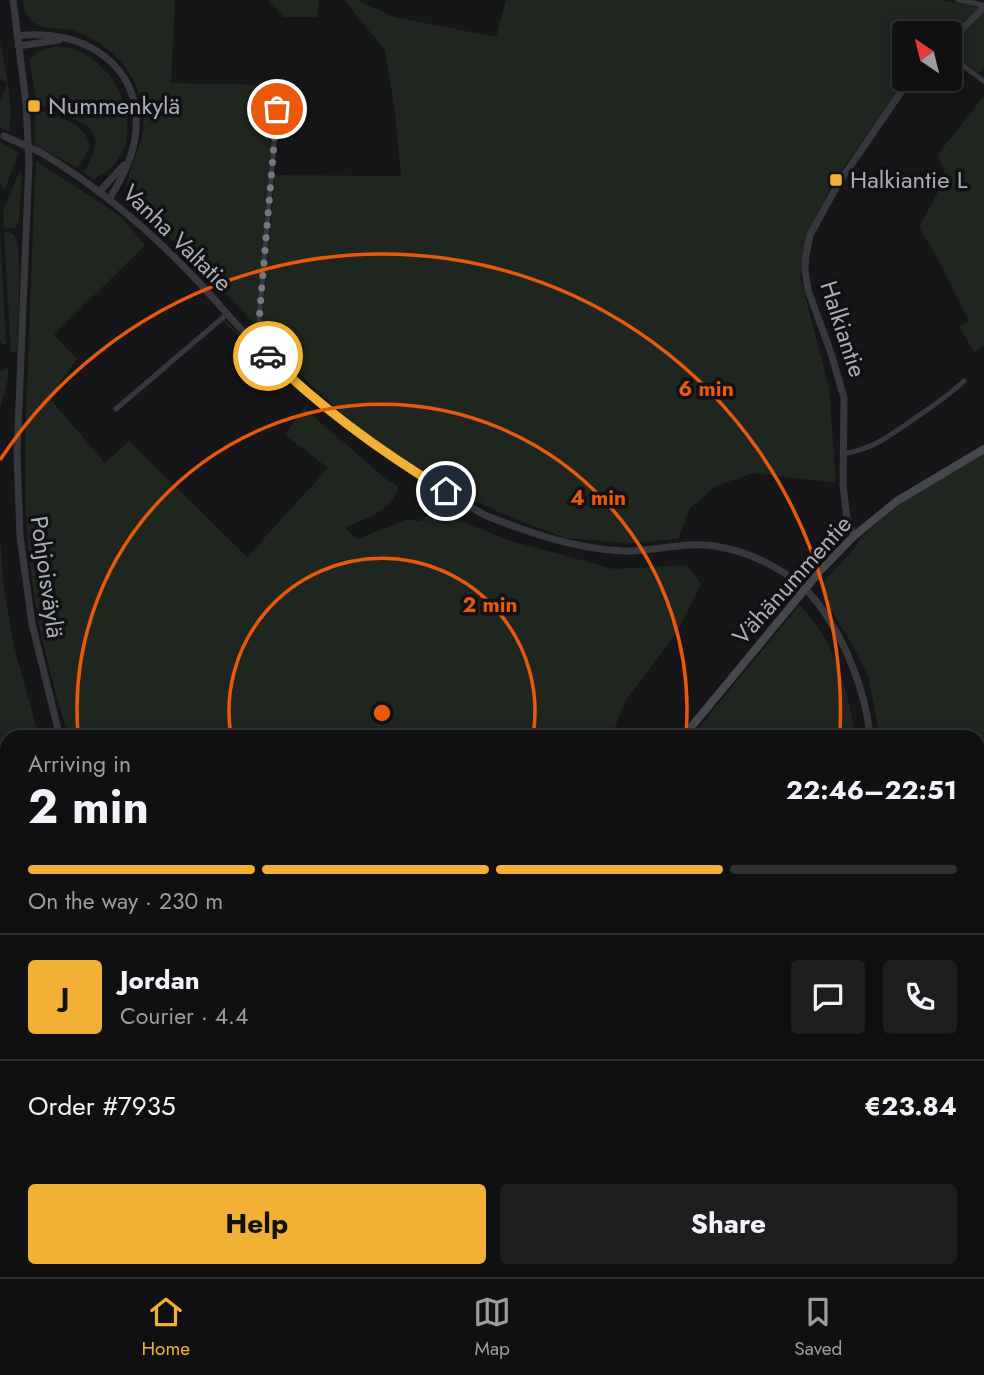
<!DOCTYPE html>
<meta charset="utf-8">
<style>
:root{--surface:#101012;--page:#1e1e20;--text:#f1f3f6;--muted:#9c9d9f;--line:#303032;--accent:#f2b134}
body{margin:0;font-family:Jost,sans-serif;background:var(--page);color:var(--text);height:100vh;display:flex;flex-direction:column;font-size:26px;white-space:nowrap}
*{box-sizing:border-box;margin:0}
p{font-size:23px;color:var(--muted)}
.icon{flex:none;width:38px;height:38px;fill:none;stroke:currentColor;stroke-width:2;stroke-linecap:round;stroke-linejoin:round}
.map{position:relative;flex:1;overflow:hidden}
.side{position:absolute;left:0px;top:730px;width:985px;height:548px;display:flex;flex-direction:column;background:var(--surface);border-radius:21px 21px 0 0;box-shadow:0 4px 18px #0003,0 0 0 2px var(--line)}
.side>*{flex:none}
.needle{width:46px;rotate:325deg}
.buttons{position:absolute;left:892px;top:21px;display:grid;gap:14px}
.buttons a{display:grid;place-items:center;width:70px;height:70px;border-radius:7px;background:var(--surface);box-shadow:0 4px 18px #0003,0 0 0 2px var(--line);font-size:35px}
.pin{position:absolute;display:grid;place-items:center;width:60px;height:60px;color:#fff;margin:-30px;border:4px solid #fff;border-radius:50%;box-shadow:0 2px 7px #0007}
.courier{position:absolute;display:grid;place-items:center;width:70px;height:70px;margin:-35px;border:5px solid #f2b134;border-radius:50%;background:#fff;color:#222;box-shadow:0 2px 9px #0007}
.headline em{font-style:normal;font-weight:700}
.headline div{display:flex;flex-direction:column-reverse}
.headline{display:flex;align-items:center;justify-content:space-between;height:119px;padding:0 28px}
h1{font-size:46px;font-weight:700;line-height:52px}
.bar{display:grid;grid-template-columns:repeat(4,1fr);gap:10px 7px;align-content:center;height:84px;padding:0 28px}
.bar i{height:9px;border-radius:5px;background:var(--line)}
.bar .selected{background:var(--accent)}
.bar p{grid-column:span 4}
.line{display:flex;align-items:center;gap:18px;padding:0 28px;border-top:2px solid var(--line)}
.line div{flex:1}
.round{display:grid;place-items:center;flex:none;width:74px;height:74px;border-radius:7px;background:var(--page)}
.primary-button{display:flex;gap:14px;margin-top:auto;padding:14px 28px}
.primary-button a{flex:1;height:80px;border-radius:7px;background:var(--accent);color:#111;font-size:28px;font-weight:700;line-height:80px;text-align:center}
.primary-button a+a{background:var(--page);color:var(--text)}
.tab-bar{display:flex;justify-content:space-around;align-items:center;height:98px;border-top:2px solid var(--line);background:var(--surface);font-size:19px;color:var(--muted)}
.tab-bar a{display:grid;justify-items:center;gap:4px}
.tab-bar .selected{color:var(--accent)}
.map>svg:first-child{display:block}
.built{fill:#222225}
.green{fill:#1e261f}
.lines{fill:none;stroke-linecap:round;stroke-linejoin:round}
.minor{stroke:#37383d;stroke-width:5}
.tertiary{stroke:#37383d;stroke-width:7}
.secondary{stroke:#45474d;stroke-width:8}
.tertiary-bridge{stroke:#37383d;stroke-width:7}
.done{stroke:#757880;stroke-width:7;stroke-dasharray:0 12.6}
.route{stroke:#f2b134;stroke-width:9}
.ring{fill:none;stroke:#e8590c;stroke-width:3.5}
.poi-dot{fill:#f2b134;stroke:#111113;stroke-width:2.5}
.labels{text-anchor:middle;stroke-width:7;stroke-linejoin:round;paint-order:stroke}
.poi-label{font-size:24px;fill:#a8adb8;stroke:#111113;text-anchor:start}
.street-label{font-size:24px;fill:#a8adb8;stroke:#111113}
.centre{fill:#e8590c;stroke:#111113;stroke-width:3.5}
.ring-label{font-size:21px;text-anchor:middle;font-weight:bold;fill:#e8590c;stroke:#111113;stroke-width:7;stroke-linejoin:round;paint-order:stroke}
</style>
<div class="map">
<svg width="984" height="1277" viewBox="0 0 984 1277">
<rect width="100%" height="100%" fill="#161618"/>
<path class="built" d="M 0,731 L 7,744 L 7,843 L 0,847 Z
M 0,855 L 7,867 L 7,1210 L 0,1212 Z"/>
<path class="green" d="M 23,0 L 175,0 L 171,83 L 273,85 L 275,109 L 256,326 L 187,252 L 124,202 C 126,165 149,145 142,104 C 136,69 104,39 71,30 C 60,28 43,29 34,23 C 26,16 24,10 23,0 Z
M 267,0 L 319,0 L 317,17 L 284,17 Z
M 344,0 L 357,0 L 394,17 L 496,37 L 506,0 L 941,0 L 978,7 L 950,35 L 905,33 L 905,79 L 907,79 L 833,182 L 807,235 L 800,276 L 829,387 L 836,483 L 753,473 L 716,486 L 690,508 L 678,539 L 629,543 L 565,538 L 501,513 L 429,478 L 358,427 L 312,386 L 261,331 L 275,175 L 401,176 L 395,113 L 385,50 Z
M 984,11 L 984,67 L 979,73 L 950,53 L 950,47 Z
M 0,41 C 5,70 14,103 9,132 L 0,128 L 0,103 L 7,83 L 0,79 Z
M 55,46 C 122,48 159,152 93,179 L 84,172 C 117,118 70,123 37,103 L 29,61 L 37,52 Z
M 984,96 L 984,345 L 974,352 L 959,326 L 969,321 L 939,261 L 919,227 L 946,177 L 938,154 Z
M 35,109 C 56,117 86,121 90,147 L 78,168 L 35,145 Z
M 0,142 L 19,153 L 5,189 L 0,183 Z
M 36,161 L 119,215 L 145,245 L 54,335 L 77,359 L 49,398 L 105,463 L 129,441 L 247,557 L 328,468 L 285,435 L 304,408 L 387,480 L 398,486 C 396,510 363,519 345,528 L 357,539 L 408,519 L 420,522 L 431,512 L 417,499 L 414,492 L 438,511 L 508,540 L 614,569 L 686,565 L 701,584 L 677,632 L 626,700 L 611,737 L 69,737 C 50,678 35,617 29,555 C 22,484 26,413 29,342 C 31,281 33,221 36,161 Z
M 19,172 L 22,173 L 19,222 L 14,228 L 4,228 L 3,211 Z
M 0,231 L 6,345 L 2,344 L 0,340 Z
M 4,232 C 8,232 11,232 14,235 C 23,244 18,332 17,350 L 13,353 L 11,353 Z
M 225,320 L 273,365 L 272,369 L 223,321 Z
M 8,368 L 8,379 L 0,409 L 0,371 Z
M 984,453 L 984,1082 L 978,1084 L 978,737 L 880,737 L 868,676 L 851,642 L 827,604 L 821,589 L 823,582 L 854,549 L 861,537 L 901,503 Z
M 0,537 L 4,590 L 14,646 L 39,737 L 7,737 L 7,744 L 0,731 Z
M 799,605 C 833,636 849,692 855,736 L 691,737 Z
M 984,1086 L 984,1146 L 978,1145 L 978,1088 Z
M 7,1232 L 7,1264 L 0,1270 L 0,1233 Z
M 978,1259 L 984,1261 L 984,1277 L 873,1277 L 870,1271 L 978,1270 Z
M 644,1270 L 664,1271 L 678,1277 L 641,1277 Z
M 672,1271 L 743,1271 L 743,1277 L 686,1277 Z
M 750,1271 L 750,1270 L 797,1271 L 781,1277 L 751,1277 Z"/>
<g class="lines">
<path class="minor" d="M 958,0 L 984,5
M 950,56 L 984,81
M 253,341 L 258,332 L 277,109
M 116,409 L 227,314
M 842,454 C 871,450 888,437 911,421 C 930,408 947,397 964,381
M 0,887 L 7,900
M 0,1102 L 7,1100
M 978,1203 L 984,1205
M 529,1270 L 532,1277
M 862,1270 L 864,1277
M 147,1275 L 149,1277
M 201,1277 L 204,1270
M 281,1277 L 284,1270
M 584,1277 L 587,1270"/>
<path class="tertiary" d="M 13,0 L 26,103 L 29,162 L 17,454 L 20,536 L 32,624 L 60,737
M 17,36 C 82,27 146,65 135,138 C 132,159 121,180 110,198
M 950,41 L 984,7
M 18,46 L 59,40
M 40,152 C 97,186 145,226 191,274 C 212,296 232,320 253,342 C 306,395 367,444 431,482 C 449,493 468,507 487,516 C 530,533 576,549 623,551 C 655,552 687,540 720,547 C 754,553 795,574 817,602 C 845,639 866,691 870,737
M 100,191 L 124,165
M 854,536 L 847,518 L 843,485 L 844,398 L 831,353 L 808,290 L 805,270 L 806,255 L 810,235 L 838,184 L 910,79"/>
<path class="secondary" d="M 683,737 L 820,571 L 854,536 L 897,501 L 984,449
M 0,1228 L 7,1227
M 436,1270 L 439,1277"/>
<path class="tertiary-bridge" d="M 4,136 L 40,152"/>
</g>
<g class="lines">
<path class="done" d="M 268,356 L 253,341 L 258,332 L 277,109"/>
<path class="route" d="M 268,356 C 321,408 383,453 446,491"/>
</g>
<g class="ring">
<path d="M231 736A153 153 0 1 1 533 736"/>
<path d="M78 734A305 305 0 1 1 686 734"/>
<path d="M0 460A458 458 0 0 1 840 733"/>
</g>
<g class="poi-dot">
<rect x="27" y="99" width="14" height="14" rx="3.5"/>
<rect x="829" y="173" width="14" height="14" rx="3.5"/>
</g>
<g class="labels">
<g class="poi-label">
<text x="48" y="114">Nummenkylä</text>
<text x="850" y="188">Halkiantie L</text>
</g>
<g class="street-label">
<text transform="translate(177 238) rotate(44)" y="8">Vanha Valtatie</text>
<text transform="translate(843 329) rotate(72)" y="8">Halkiantie</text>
<text transform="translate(47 577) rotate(82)" y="8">Pohjoisväylä</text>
<text transform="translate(792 580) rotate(-48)" y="8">Vähänummentie</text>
</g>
</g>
<circle cx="382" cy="713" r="10" class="centre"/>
<g class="ring-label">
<text x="706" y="396">6 min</text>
<text x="598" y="505">4 min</text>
<text x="490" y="612">2 min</text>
</g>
</svg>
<div class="buttons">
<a><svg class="needle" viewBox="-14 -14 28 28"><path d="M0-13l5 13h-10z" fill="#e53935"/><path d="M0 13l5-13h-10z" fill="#9c9d9f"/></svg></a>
</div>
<div class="pin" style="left:277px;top:109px;background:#ea580c"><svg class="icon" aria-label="bag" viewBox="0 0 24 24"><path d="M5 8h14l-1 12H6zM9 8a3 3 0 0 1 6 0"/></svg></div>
<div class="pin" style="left:446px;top:491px;background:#1f2937"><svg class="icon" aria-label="home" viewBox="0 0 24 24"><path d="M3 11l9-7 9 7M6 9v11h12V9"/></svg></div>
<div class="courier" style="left:268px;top:356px"><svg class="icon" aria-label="car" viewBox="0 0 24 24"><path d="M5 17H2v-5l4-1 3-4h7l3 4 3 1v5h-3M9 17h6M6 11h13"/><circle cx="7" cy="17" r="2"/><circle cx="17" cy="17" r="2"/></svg></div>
<section class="side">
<div class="headline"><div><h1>2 min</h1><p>Arriving in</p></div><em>22:46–22:51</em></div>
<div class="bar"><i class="selected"></i><i class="selected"></i><i class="selected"></i><i></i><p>On the way · 230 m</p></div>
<div class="line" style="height:126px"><b class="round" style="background:var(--accent);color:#111">J</b><div><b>Jordan</b><p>Courier · 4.4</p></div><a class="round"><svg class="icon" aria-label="chat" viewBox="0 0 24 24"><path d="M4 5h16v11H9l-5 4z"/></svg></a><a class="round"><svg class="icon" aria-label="phone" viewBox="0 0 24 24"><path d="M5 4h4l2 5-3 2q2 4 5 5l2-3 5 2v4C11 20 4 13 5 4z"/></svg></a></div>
<div class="line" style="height:91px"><div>Order #7935</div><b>€23.84</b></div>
<div class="primary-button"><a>Help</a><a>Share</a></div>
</section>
</div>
<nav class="tab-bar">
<a class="selected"><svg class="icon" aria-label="home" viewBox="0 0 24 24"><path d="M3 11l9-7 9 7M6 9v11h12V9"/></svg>Home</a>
<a><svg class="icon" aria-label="map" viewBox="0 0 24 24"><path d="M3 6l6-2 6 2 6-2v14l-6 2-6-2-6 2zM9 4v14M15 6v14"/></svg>Map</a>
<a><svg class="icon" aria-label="saved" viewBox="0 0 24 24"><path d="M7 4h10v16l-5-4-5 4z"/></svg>Saved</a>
</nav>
